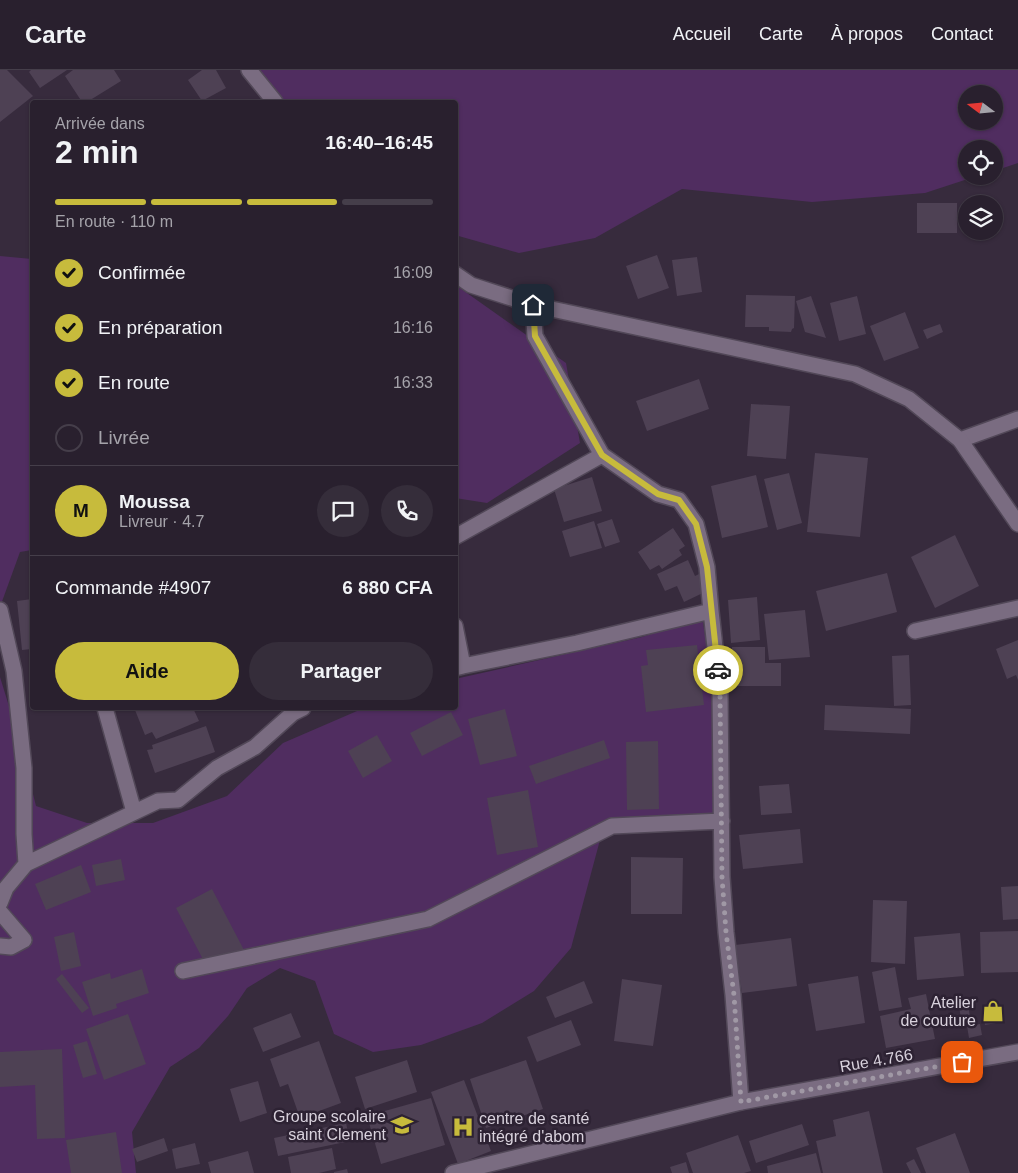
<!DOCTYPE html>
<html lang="fr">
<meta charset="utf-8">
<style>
:root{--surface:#29202e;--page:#352d3a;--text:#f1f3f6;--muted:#a5a3aa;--line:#453e4a;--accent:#c7bb3c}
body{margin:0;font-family:Arial,sans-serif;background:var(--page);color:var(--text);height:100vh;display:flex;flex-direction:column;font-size:19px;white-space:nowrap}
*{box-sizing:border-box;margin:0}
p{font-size:16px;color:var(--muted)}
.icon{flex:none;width:28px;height:28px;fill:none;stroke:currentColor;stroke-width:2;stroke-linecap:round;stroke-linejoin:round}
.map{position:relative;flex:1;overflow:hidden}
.sheet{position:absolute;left:30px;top:30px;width:428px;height:610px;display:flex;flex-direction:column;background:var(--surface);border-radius:5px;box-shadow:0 1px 4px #0004,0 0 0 1px var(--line)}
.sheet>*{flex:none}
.needle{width:32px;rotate:286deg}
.controls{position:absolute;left:958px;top:15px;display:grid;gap:10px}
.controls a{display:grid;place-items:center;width:45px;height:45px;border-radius:50%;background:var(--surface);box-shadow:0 1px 4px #0004,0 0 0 1px var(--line);font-size:25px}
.pin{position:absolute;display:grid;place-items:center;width:42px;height:42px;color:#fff;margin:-21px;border-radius:10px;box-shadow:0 2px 8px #0006}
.courier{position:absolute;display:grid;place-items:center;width:50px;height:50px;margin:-25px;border:4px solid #c7bb3c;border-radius:50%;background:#fff;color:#222;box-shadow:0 1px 6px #0007}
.head em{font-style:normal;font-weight:800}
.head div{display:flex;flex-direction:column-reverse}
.head{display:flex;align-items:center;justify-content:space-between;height:85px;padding:0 25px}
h1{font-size:32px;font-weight:800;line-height:38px}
.bar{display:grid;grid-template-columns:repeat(4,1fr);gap:8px 5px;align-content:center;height:60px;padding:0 25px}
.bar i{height:6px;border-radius:4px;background:var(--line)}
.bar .selected{background:var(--accent)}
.bar p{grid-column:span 4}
.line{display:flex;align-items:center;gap:12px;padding:0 25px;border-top:1px solid var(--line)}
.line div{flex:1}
.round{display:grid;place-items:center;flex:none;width:52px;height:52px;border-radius:26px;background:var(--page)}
ol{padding:0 25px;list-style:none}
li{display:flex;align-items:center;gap:15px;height:55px}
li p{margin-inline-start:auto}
li .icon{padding:5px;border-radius:50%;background:var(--accent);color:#111;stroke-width:4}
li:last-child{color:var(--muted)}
li i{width:28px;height:28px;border:2px solid var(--line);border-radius:50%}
.button{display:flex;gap:10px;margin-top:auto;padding:10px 25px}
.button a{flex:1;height:58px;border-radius:30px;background:var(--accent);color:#111;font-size:20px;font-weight:800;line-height:58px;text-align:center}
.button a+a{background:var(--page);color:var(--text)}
header{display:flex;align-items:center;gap:30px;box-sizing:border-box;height:70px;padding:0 25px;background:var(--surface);border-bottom:1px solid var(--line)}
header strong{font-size:24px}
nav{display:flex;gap:28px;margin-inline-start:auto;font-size:18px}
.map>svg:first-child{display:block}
.green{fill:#502d60;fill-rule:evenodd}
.building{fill:#4e4154}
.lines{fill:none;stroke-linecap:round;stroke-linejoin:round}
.street-casing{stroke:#524858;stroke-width:18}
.secondary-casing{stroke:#524858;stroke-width:18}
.street{stroke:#7a6c81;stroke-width:15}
.secondary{stroke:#7a6c81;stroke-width:15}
.done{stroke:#a098a5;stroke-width:5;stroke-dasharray:0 9}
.route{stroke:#c7bb3c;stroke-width:6}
.labels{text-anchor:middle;stroke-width:5;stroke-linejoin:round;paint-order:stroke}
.poi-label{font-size:16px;fill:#d9d2dd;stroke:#2d2233;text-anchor:end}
.street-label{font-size:16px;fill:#d9d2dd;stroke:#2d2233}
</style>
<header>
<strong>Carte</strong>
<nav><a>Accueil</a><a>Carte</a><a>À propos</a><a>Contact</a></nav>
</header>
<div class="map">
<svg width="1018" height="1103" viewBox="0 0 1018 1103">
<rect width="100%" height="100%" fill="#372b3d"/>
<path class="green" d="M 241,0 L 1018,0 L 1018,93 L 994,101 L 994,79 L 966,79 L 966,106 L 977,106 L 925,123 L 812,132 L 682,119 L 595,168 L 519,183 L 455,165 L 455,32 L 271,32 ZM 966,24 L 994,24 L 994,51 L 966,51 Z
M 0,186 L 32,189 L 32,480 L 20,482 L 0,537 Z
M 455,210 L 457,216 L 566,293 L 580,373 L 487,433 L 455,428 Z
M 702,547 L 718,645 L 721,759 L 604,755 L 571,878 L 534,921 L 482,953 L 421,975 L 373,982 L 334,964 L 315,911 L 280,898 L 247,918 L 228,946 L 199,978 L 170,997 L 132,1062 L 136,1103 L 0,1103 L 0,607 L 20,672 L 36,736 L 87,753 L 153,753 L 227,726 L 283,673 L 364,638 L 455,638 L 455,609 L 642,567 Z"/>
<path class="building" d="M 0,0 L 7,0 L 33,26 L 0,52 Z
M 31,0 L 67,0 L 40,18 L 29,2 Z
M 73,0 L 114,0 L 121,11 L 87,32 L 82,32 L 65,6 Z
M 202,0 L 216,0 L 226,18 L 202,31 L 188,10 Z
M 917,133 L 957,133 L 957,163 L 917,163 Z
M 657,185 L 669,218 L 638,229 L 626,196 Z
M 697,187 L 702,222 L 677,226 L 672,190 Z
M 746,225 L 795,226 L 794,258 L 792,259 L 791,262 L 769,261 L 769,257 L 745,257 Z
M 811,226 L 826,268 L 805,262 L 796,231 Z
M 857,226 L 866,264 L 839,271 L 830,233 Z
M 905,242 L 919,278 L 884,291 L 870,256 Z
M 940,254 L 943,262 L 927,269 L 923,260 Z
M 699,309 L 709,339 L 647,361 L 636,331 Z
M 751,334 L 790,336 L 786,389 L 747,386 Z
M 815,383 L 868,388 L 860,467 L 807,462 Z
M 789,403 L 802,453 L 777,460 L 764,409 Z
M 756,405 L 768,457 L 722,468 L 711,416 Z
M 592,407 L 602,441 L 564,452 L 554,419 Z
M 612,449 L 620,472 L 605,477 L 597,454 Z
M 594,451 L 602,478 L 570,487 L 562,461 Z
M 673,458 L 685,476 L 679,480 L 682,485 L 662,499 L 659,495 L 650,500 L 638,482 Z
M 955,465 L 979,516 L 935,538 L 911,487 Z
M 688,490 L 695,506 L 699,504 L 707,521 L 684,532 L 677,516 L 665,521 L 657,504 Z
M 887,503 L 897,542 L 826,561 L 816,521 Z
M 757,527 L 760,570 L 731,573 L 728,530 Z
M 32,529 L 32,579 L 22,580 L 17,531 Z
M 805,540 L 810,587 L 769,590 L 764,544 Z
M 1018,570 L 1018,610 L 1016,605 L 1007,609 L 996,579 Z
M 697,575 L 704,635 L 646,642 L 641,596 L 648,595 L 646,580 Z
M 732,577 L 765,577 L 765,593 L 781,593 L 781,616 L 731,616 Z
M 909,585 L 911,635 L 894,636 L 892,586 Z
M 825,635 L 911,639 L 910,664 L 824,660 Z
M 140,638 L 193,638 L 199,651 L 156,669 L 152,662 L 145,665 L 135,640 Z
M 505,639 L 517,686 L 480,695 L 468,649 Z
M 451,642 L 463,665 L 422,686 L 410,663 Z
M 206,656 L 215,682 L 155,703 L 147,680 L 153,679 L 152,675 Z
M 377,665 L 392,691 L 363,708 L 348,681 Z
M 604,670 L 610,688 L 536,714 L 529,696 Z
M 658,671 L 659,739 L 627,740 L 626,672 Z
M 789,714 L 792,743 L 761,745 L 759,716 Z
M 528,720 L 538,777 L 497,785 L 487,728 Z
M 800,759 L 803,793 L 743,799 L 739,765 Z
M 631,787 L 683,788 L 682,844 L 631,844 Z
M 121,789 L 125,810 L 96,816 L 92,795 Z
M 81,795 L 91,822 L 46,840 L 35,814 Z
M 1018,816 L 1018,849 L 1003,850 L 1001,817 Z
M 212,819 L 244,880 L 208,899 L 176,838 Z
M 873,830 L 907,831 L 905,894 L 871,892 Z
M 1018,861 L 1018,902 L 981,903 L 980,862 Z
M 74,862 L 81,896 L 61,901 L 54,867 Z
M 960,863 L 964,906 L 917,910 L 914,867 Z
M 791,868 L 797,916 L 742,923 L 735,875 Z
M 895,897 L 902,937 L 879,941 L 872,902 Z
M 142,899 L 149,923 L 116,934 L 117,938 L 93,946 L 82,912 L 110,903 L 111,909 Z
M 62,904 L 89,938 L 82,943 L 56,909 Z
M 858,906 L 865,953 L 816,961 L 808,914 Z
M 622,909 L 662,915 L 653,976 L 614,971 Z
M 584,911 L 593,933 L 555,948 L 546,927 Z
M 926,924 L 935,969 L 886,978 L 880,946 L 911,939 L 908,928 Z
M 968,934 L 970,947 L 961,949 L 959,936 Z
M 1000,939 L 1002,952 L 985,955 L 983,942 Z
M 291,943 L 301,967 L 263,982 L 253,958 Z
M 128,944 L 146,994 L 104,1010 L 86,959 Z
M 571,950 L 581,975 L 537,992 L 527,967 Z
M 980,954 L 982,965 L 969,968 L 967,956 Z
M 87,971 L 97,1004 L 83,1008 L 73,975 Z
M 319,971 L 341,1033 L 300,1048 L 288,1014 L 280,1017 L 270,989 Z
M 62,979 L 65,1068 L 37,1069 L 35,1015 L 0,1017 L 0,982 Z
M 407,990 L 417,1022 L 365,1039 L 355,1007 Z
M 526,990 L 543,1039 L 486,1058 L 470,1009 Z
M 464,1010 L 491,1081 L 458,1094 L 431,1022 Z
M 258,1011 L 267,1043 L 240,1052 L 230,1019 Z
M 431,1028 L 445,1075 L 381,1094 L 367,1046 Z
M 869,1041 L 883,1103 L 823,1103 L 816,1071 L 836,1066 L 833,1050 Z
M 346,1053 L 350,1071 L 278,1086 L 274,1068 Z
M 802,1054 L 809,1075 L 756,1093 L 749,1071 Z
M 116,1062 L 122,1103 L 71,1103 L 66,1070 Z
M 955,1063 L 970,1103 L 926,1103 L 916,1078 Z
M 738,1065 L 751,1101 L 744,1103 L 693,1103 L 686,1083 Z
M 164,1068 L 168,1081 L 137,1092 L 132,1079 Z
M 195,1073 L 200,1094 L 176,1099 L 172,1079 Z
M 332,1078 L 336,1099 L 319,1103 L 291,1103 L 288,1087 Z
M 248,1081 L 254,1103 L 211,1103 L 208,1092 Z
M 816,1083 L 821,1103 L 768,1103 L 767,1096 Z
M 914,1089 L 921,1103 L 911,1103 L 906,1093 Z
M 686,1092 L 689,1103 L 672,1103 L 670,1097 Z
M 347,1099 L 348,1103 L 334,1103 L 334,1102 Z"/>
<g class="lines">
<g class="street-casing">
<path id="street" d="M 533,235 L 535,266 L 602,385
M 960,370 L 1018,349
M 455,467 L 602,385 L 658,424 L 679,430 L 696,454 L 707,497 L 711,541
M 0,540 L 14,601 L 24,698 L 24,764 L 26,794 L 6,818 L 0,833
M 455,556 L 463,596
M 915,561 L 1018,538
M 455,598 L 463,596 L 577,573 L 711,541 L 720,623 L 722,807 L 726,862 L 733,925 L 741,1032
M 105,638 L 134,742
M 26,794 L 158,731 L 178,730 L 217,698 L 255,677 L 293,643 L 303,638
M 0,842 L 24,870 L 11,877 L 0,876
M 183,901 L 428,849 L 612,756 L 722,751"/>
</g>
<g class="secondary-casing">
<path id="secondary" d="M 249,0 L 275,32
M 455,204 L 471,215 L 533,235 L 855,304 L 909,329 L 960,370 L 1018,454
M 453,1103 L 741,1032 L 1018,982"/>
</g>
<use href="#street" class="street"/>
<use href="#secondary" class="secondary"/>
</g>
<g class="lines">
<path class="done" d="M 718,600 L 720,623 L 722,807 L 726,862 L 734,925 L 741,1032 L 962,992"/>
<path class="route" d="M 533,235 L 535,266 L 602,385 L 658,424 L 679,430 L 696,454 L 707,497 L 718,600"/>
</g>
<defs>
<g id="shop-bare" transform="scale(1.725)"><path d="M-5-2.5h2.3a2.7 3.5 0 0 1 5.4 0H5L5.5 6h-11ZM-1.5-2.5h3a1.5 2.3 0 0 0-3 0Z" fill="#c7bb3c" stroke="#2d2233" stroke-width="2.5" paint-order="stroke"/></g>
<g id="school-bare" transform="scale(1.725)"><path d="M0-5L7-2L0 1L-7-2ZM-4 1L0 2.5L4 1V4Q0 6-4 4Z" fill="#c7bb3c" stroke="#2d2233" stroke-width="2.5" paint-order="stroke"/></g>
<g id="hospital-bare" transform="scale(1.725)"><path d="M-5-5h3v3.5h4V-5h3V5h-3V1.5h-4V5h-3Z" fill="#c7bb3c" stroke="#2d2233" stroke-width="2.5" paint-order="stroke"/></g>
</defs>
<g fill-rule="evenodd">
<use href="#shop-bare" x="993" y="941"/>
<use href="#school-bare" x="402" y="1055"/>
<use href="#hospital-bare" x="463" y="1057"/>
</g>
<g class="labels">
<g class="poi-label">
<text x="976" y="938">Atelier<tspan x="976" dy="18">de couture</tspan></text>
<text x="386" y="1052">Groupe scolaire<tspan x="386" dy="18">saint Clement</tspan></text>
<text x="479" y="1054" text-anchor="start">centre de santé<tspan x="479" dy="18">intégré d'abom</tspan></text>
</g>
<g class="street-label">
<text transform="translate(876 990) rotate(-10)" y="6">Rue 4.766</text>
</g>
</g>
</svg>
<div class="controls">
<a><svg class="needle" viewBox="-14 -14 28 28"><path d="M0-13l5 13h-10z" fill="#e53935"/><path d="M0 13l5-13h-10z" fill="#a5a3aa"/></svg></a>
<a><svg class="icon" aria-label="locate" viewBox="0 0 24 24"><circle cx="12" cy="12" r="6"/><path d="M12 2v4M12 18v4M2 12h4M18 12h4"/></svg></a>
<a><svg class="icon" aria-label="layers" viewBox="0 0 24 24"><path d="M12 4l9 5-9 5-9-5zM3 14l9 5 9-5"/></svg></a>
</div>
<div class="pin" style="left:962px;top:992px;background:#ea580c"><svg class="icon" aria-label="bag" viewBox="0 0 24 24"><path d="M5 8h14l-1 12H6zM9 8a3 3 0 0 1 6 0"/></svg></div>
<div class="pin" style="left:533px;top:235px;background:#1f2937"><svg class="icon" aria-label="home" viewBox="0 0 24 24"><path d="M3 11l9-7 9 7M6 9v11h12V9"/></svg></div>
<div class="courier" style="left:718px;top:600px"><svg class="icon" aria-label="car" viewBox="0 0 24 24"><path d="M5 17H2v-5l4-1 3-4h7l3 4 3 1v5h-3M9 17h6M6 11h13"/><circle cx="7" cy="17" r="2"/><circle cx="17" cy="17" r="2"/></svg></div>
<section class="sheet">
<div class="head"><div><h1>2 min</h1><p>Arrivée dans</p></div><em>16:40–16:45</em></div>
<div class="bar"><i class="selected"></i><i class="selected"></i><i class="selected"></i><i></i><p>En route · 110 m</p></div>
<ol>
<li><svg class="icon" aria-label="check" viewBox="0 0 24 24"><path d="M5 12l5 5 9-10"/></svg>Confirmée<p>16:09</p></li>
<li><svg class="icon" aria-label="check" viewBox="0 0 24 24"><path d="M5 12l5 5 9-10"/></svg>En préparation<p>16:16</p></li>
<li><svg class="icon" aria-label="check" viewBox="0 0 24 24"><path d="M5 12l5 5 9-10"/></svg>En route<p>16:33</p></li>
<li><i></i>Livrée</li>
</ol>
<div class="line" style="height:90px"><b class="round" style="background:var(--accent);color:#111">M</b><div><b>Moussa</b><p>Livreur · 4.7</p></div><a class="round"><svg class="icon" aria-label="chat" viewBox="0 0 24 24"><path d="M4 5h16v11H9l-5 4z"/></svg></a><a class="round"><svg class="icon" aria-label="phone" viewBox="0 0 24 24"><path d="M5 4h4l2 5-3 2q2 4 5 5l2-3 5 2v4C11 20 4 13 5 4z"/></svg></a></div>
<div class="line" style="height:65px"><div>Commande #4907</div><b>6 880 CFA</b></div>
<div class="button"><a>Aide</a><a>Partager</a></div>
</section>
</div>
